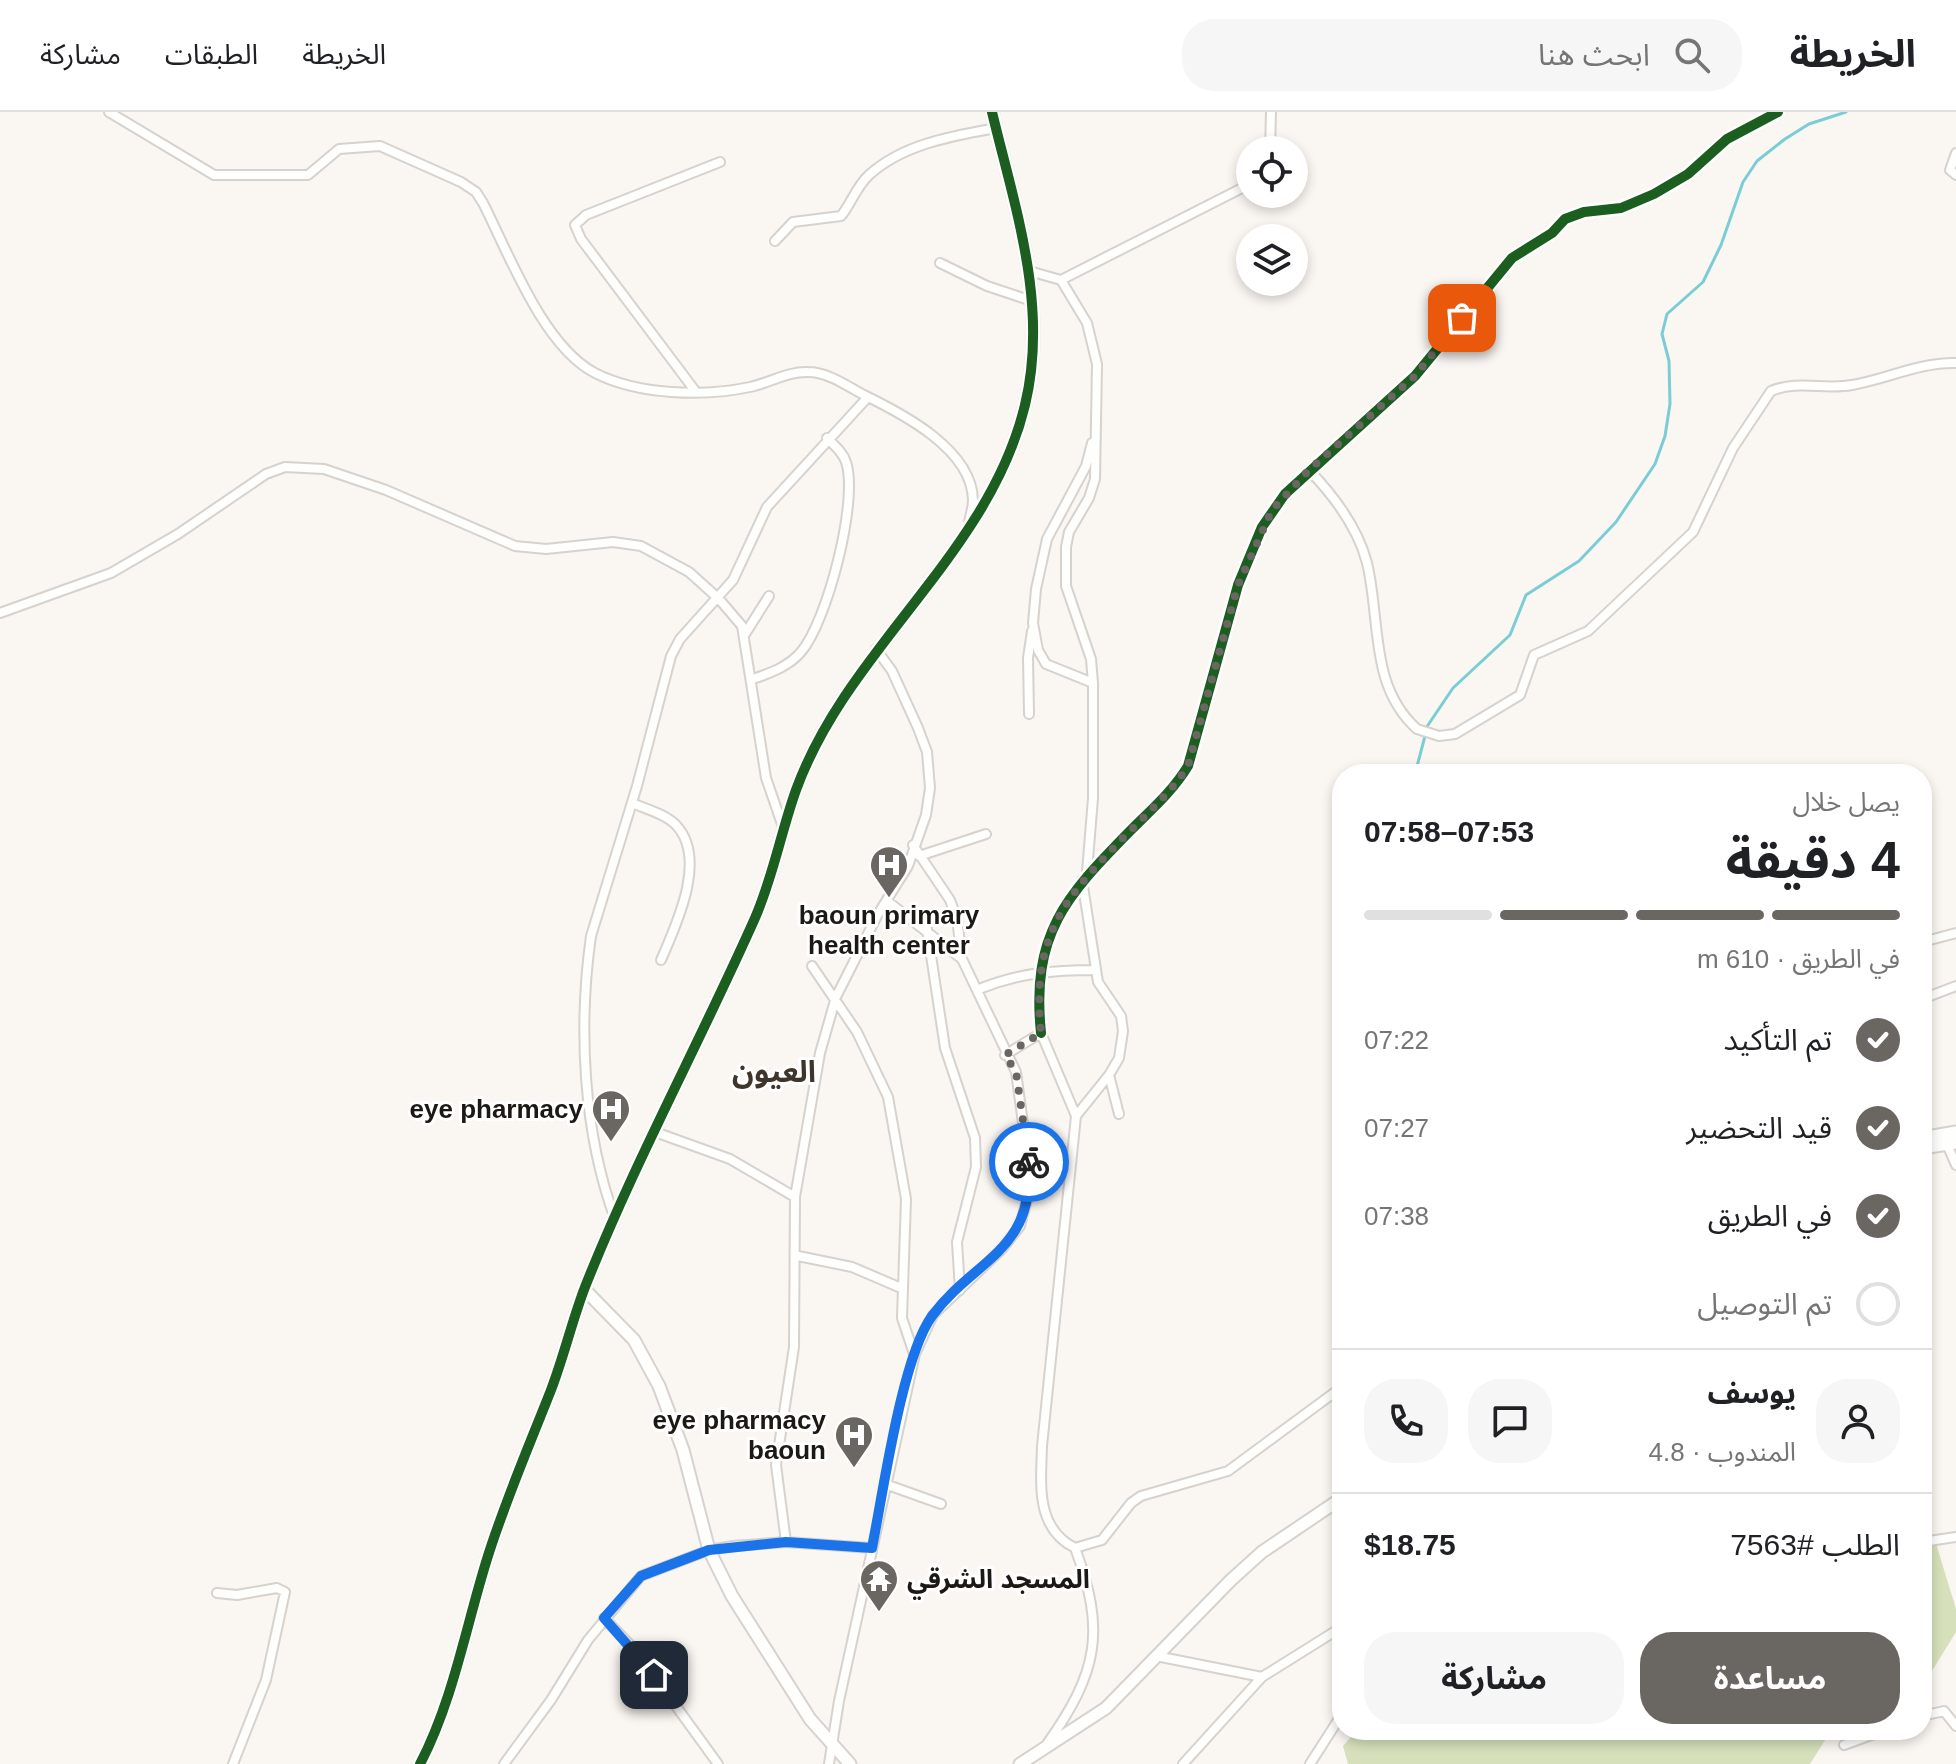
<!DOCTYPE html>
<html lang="ar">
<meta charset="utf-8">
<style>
:root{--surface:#fff;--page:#f6f6f6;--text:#202124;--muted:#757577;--line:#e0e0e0;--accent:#6a6661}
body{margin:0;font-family:Arial,"Noto Sans Arabic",sans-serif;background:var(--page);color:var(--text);direction:rtl;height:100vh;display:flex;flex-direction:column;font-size:30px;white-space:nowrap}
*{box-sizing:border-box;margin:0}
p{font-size:26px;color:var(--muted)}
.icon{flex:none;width:44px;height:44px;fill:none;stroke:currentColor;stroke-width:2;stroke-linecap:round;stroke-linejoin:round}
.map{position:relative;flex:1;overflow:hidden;direction:ltr}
.details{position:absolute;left:1332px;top:652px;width:600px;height:976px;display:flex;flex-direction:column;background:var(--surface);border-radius:32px;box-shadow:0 4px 12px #0003;direction:rtl}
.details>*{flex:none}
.fabs{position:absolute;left:1236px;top:24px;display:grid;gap:16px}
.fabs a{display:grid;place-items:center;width:72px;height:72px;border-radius:50%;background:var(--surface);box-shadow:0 4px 12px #0003;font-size:40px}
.pin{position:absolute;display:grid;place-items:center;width:68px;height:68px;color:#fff;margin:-34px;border-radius:16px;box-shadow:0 4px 12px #0006}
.courier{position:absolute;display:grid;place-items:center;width:80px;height:80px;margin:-40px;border:6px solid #1a73e8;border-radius:50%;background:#fff;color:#222;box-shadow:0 2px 10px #0007}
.headline em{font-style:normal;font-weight:700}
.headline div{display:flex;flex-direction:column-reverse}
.headline{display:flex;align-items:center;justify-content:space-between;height:136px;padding:0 32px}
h1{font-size:52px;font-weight:700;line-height:60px}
.bar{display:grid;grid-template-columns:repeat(4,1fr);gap:12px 8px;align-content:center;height:96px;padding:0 32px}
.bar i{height:10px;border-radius:6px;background:var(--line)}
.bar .on{background:var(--accent)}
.bar p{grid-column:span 4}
.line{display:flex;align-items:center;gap:20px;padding:0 32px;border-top:2px solid var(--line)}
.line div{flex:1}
.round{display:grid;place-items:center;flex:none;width:84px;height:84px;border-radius:32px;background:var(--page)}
ol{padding:0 32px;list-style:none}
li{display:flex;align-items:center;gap:24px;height:88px}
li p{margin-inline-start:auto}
li .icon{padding:8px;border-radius:50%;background:var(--accent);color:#fff;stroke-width:4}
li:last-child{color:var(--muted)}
li i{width:44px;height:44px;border:4px solid var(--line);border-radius:50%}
.cta{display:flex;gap:16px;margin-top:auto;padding:16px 32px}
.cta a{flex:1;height:92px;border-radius:32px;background:var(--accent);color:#fff;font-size:32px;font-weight:700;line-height:92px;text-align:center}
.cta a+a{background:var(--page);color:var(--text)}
header{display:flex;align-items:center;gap:48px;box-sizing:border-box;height:112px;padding:0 40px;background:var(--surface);border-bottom:2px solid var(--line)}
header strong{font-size:38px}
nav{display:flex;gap:44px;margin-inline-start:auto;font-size:28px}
.search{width:560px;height:72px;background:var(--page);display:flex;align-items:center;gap:20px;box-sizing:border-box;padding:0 28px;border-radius:32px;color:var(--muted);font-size:30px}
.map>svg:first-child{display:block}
.green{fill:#d6e0ba}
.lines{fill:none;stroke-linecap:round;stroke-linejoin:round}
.stream{stroke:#7bcdd5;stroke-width:3}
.street-casing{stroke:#d6d2ce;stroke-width:12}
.secondary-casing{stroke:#d6d2ce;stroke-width:15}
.street{stroke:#fefefd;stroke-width:8}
.secondary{stroke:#fefefd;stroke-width:11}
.cycleway-casing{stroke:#fff;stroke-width:15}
.cycleway{stroke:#1b5e20;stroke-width:10}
.done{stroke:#6a6661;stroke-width:8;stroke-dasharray:0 14.4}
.route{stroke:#1a73e8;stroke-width:10}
.labels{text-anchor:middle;stroke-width:6;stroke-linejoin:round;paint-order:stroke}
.poi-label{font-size:26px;font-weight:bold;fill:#1c1813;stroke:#fff;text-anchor:end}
.quarter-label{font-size:30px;font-weight:bold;fill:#3f352b;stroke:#fff}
</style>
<header>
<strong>الخريطة</strong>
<div class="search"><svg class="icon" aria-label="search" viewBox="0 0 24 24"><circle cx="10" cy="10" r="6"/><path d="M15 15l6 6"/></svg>ابحث هنا</div>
<nav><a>الخريطة</a><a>الطبقات</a><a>مشاركة</a></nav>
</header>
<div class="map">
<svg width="1956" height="1652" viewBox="0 0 1956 1652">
<rect width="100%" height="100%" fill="#faf6f2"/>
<path class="green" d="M 1922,1421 L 1934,1425 L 1956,1497 L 1956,1520 L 1922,1575 Z
M 1357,1618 L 1822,1618 L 1829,1622 L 1810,1652 L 1348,1652 L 1343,1634 Z"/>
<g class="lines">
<path class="stream" d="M 1426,616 L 1453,576 L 1510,523 L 1526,483 L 1579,449 L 1616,410 L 1655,352 L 1665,324 L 1670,292 L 1669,249 L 1662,222 L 1667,202 L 1703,170 L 1721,133 L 1743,70 L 1757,49 L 1785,27 L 1809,12 L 1846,0
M 1415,662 L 1425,624"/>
<g class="street-casing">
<path id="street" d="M 109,0 L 214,63 L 308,63 L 339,37 L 380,34 L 461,70 L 476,80 L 483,91 C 509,142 543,234 595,261 C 638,283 703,285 750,275 C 769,271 789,259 808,260 C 828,260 847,274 864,283 C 901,301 972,337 973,388 C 973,395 970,404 969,411
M 1270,38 L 1271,0
M 1956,41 L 1950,58 L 1956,63
M 775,129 L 793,110 L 841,104 C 851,92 856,75 869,63 C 903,32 952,24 996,16
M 940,151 L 987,174 L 1032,189
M 1029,159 L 1061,168 L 1087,211 L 1097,252 L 1095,367 L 1089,386 L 1069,420 L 1066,435 L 1066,474 L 1091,547 L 1093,571 L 1093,686 L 1087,760
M 1061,168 L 1250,72
M 696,280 L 581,127 L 575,113 L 586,103 L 720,50
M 1092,331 L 1086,354 L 1047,427 L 1036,477 L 1033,511 L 1038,538 L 1046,552 L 1093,571
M 1309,358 C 1334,384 1358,416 1367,451 C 1381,509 1369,574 1417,617 L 1439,624 L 1455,622 L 1520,583 L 1534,543 L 1588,519 L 1693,420 L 1733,336 L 1771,279 C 1797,268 1825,278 1852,273 C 1887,267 1920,250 1956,251
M 0,501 L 111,461 L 178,422 L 266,362 L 285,355 L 324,357 L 386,378 L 515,434 L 546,437 L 613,430 L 641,434 L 689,460 L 719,487 L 742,514 L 766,666 L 784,718
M 745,522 L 769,484
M 753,567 C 770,561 788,555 801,540 C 827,510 859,388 846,350 C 843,340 834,333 827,326
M 1029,602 L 1028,546 L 1032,519
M 632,691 C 646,697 665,702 676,713 C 708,747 676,813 661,848
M 919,744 L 986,722
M 887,789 L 962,847
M 927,817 L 945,936 L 975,1026 L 976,1055 L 957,1130 L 960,1178
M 1922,830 L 1956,821
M 812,854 L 857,920 L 888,985 L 906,1087 L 902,1206 L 914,1242
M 979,877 C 1019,861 1053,858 1096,858
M 1922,887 L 1956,874
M 1041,921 C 1031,822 1065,785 1131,718 C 1152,697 1172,680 1188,654 L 1238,473 L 1262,415 L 1285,382 L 1415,264 L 1512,146 L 1552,121 L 1565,107 L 1584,100 L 1621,96 L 1654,82 L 1688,62 L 1727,27 L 1778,0
M 1005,943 L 1041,921 L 1076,1004 L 1042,1334 C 1041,1372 1035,1416 1075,1436 L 1102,1428 L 1131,1391 L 1141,1384 L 1228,1359 L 1342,1275
M 1109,963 L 1119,1002
M 1076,1004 L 1109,963 L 1119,946 L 1123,919 L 1121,904 L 1098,870 L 1082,768
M 655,1020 L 730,1047 L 795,1085
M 1945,1028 L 1956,1053
M 615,1107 C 583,1020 578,915 591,824 L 637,674 L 671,544 L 680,527 L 733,468 L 767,395 L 868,285
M 798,1144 L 852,1155 L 901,1176
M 885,1372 L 941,1392
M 786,1430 L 776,1353 L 794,1235 L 795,1085 L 820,941 L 836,885 L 878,802 L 908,754 L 926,703 L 930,676 L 927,640 L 918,616 L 892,559 L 876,537
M 1922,1430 L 1956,1425
M 217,1481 L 237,1483 L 277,1476 L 285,1480 L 266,1568 L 233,1652
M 604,1506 L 636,1539 L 718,1652
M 1156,1544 L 1262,1565
M 1922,1604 L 1944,1599 L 1956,1614
M 1047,1632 C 1098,1560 1106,1519 1075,1436
M 1844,1633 L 1885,1618
M 504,1652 L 551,1588 L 588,1528 L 641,1464 L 709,1438 L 733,1434 L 786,1430 L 872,1436
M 829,1652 L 839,1589 L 915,1242 L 933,1203 L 1002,1137 L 1020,1114 L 1028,1084 L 1029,1055 L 1016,960 L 962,847 L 957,807 L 950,788 L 913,733
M 1183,1652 L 1262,1565 L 1342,1515
M 1310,1652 L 1342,1602"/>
</g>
<g class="secondary-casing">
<path id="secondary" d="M 1922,1026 L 1956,1020
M 1922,1036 L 1956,1031
M 584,1177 L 634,1228 L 659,1274 L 683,1338 L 709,1438 L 732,1484 L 810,1607 L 850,1652
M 420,1652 C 453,1589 466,1514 487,1447 C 505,1389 529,1334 551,1278 C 564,1244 572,1209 585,1175 C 635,1049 700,930 755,806 C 773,765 781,720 796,678 C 848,535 989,443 1025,293 C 1049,194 1015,96 992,0
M 1020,1652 L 1106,1596 L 1231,1468 L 1262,1440 L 1342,1386"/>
</g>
<use href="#street" class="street"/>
<use href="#secondary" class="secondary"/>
<g class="cycleway-casing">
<path id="cycleway" d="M 1041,921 C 1031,822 1065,785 1131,718 C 1152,697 1172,680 1188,654 L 1238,473 L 1262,415 L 1285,382 L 1415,264 L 1512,146 L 1552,121 L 1565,107 L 1584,100 L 1621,96 L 1654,82 L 1688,62 L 1727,27 L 1778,0
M 420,1652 C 453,1589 466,1514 487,1447 C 505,1389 529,1334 551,1278 C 564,1244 572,1209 585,1175 C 635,1049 700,930 755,806 C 773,765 781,720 796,678 C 848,535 989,443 1025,293 C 1049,194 1015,96 992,0"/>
</g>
<use href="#cycleway" class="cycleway"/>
</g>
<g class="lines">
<path class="done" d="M 1029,1050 L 1016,960 L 1005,943 L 1041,921 C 1031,822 1065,785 1131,718 C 1152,697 1172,679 1188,654 L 1238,473 L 1272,398 L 1309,358 L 1415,264 L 1462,206"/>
<path class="route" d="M 654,1563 L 604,1506 L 641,1464 L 709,1438 L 786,1430 L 872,1436 C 883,1381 902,1245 932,1204 C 976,1145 1034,1141 1029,1050"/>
</g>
<defs>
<g id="hospital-pin" transform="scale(2)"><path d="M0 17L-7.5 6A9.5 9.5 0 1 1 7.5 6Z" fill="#6a6661" stroke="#fff"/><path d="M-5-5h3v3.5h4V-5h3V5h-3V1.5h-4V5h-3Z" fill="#fff"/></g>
<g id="temple-pin" transform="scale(2)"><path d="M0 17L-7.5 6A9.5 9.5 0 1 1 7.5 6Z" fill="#6a6661" stroke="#fff"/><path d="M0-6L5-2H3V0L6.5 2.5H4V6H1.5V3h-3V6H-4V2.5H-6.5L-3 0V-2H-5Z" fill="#fff"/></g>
</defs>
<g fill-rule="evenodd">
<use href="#hospital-pin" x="889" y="753"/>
<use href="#hospital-pin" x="611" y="997"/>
<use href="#hospital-pin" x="854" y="1323"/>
<use href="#temple-pin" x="879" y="1467"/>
</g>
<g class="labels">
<g class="poi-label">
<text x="889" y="812" text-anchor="middle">baoun primary<tspan x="889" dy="30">health center</tspan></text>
<text x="583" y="1006">eye pharmacy</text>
<text x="826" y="1317">eye pharmacy<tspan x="826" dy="30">baoun</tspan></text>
<text x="907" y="1476" text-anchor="start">المسجد الشرقي</text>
</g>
<g class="quarter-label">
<text x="774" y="970">العيون</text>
</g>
</g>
</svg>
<div class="fabs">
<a><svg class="icon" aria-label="locate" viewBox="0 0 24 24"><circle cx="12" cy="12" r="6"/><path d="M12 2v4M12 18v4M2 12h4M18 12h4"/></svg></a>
<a><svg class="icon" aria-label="layers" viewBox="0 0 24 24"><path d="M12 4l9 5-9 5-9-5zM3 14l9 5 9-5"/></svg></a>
</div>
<div class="pin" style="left:1462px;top:206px;background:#ea580c"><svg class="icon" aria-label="bag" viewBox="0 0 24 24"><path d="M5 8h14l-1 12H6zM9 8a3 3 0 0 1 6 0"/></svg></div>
<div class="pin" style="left:654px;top:1563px;background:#1f2937"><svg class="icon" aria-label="home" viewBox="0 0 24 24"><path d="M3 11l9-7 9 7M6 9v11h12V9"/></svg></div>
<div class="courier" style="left:1029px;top:1050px"><svg class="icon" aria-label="bike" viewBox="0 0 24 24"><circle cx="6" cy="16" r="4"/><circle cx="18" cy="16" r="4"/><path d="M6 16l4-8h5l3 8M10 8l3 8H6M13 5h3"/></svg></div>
<section class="details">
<div class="headline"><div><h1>4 دقيقة</h1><p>يصل خلال</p></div><em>07:53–07:58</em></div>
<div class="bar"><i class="on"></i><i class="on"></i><i class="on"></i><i></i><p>في الطريق · 610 m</p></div>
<ol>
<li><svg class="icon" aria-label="check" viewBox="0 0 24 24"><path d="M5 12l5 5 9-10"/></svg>تم التأكيد<p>07:22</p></li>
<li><svg class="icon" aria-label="check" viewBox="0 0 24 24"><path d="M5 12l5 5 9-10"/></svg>قيد التحضير<p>07:27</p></li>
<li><svg class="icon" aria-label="check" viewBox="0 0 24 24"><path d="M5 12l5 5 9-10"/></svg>في الطريق<p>07:38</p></li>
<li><i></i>تم التوصيل</li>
</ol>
<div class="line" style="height:144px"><a class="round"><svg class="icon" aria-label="person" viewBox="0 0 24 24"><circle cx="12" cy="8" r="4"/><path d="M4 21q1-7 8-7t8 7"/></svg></a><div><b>يوسف</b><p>المندوب · 4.8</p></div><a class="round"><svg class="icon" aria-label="chat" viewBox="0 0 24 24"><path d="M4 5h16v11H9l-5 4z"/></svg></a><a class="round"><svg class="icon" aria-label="phone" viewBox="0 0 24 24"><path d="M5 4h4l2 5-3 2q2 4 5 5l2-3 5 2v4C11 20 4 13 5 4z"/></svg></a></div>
<div class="line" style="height:104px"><div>الطلب #7563</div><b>$18.75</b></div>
<div class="cta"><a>مساعدة</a><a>مشاركة</a></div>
</section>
</div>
